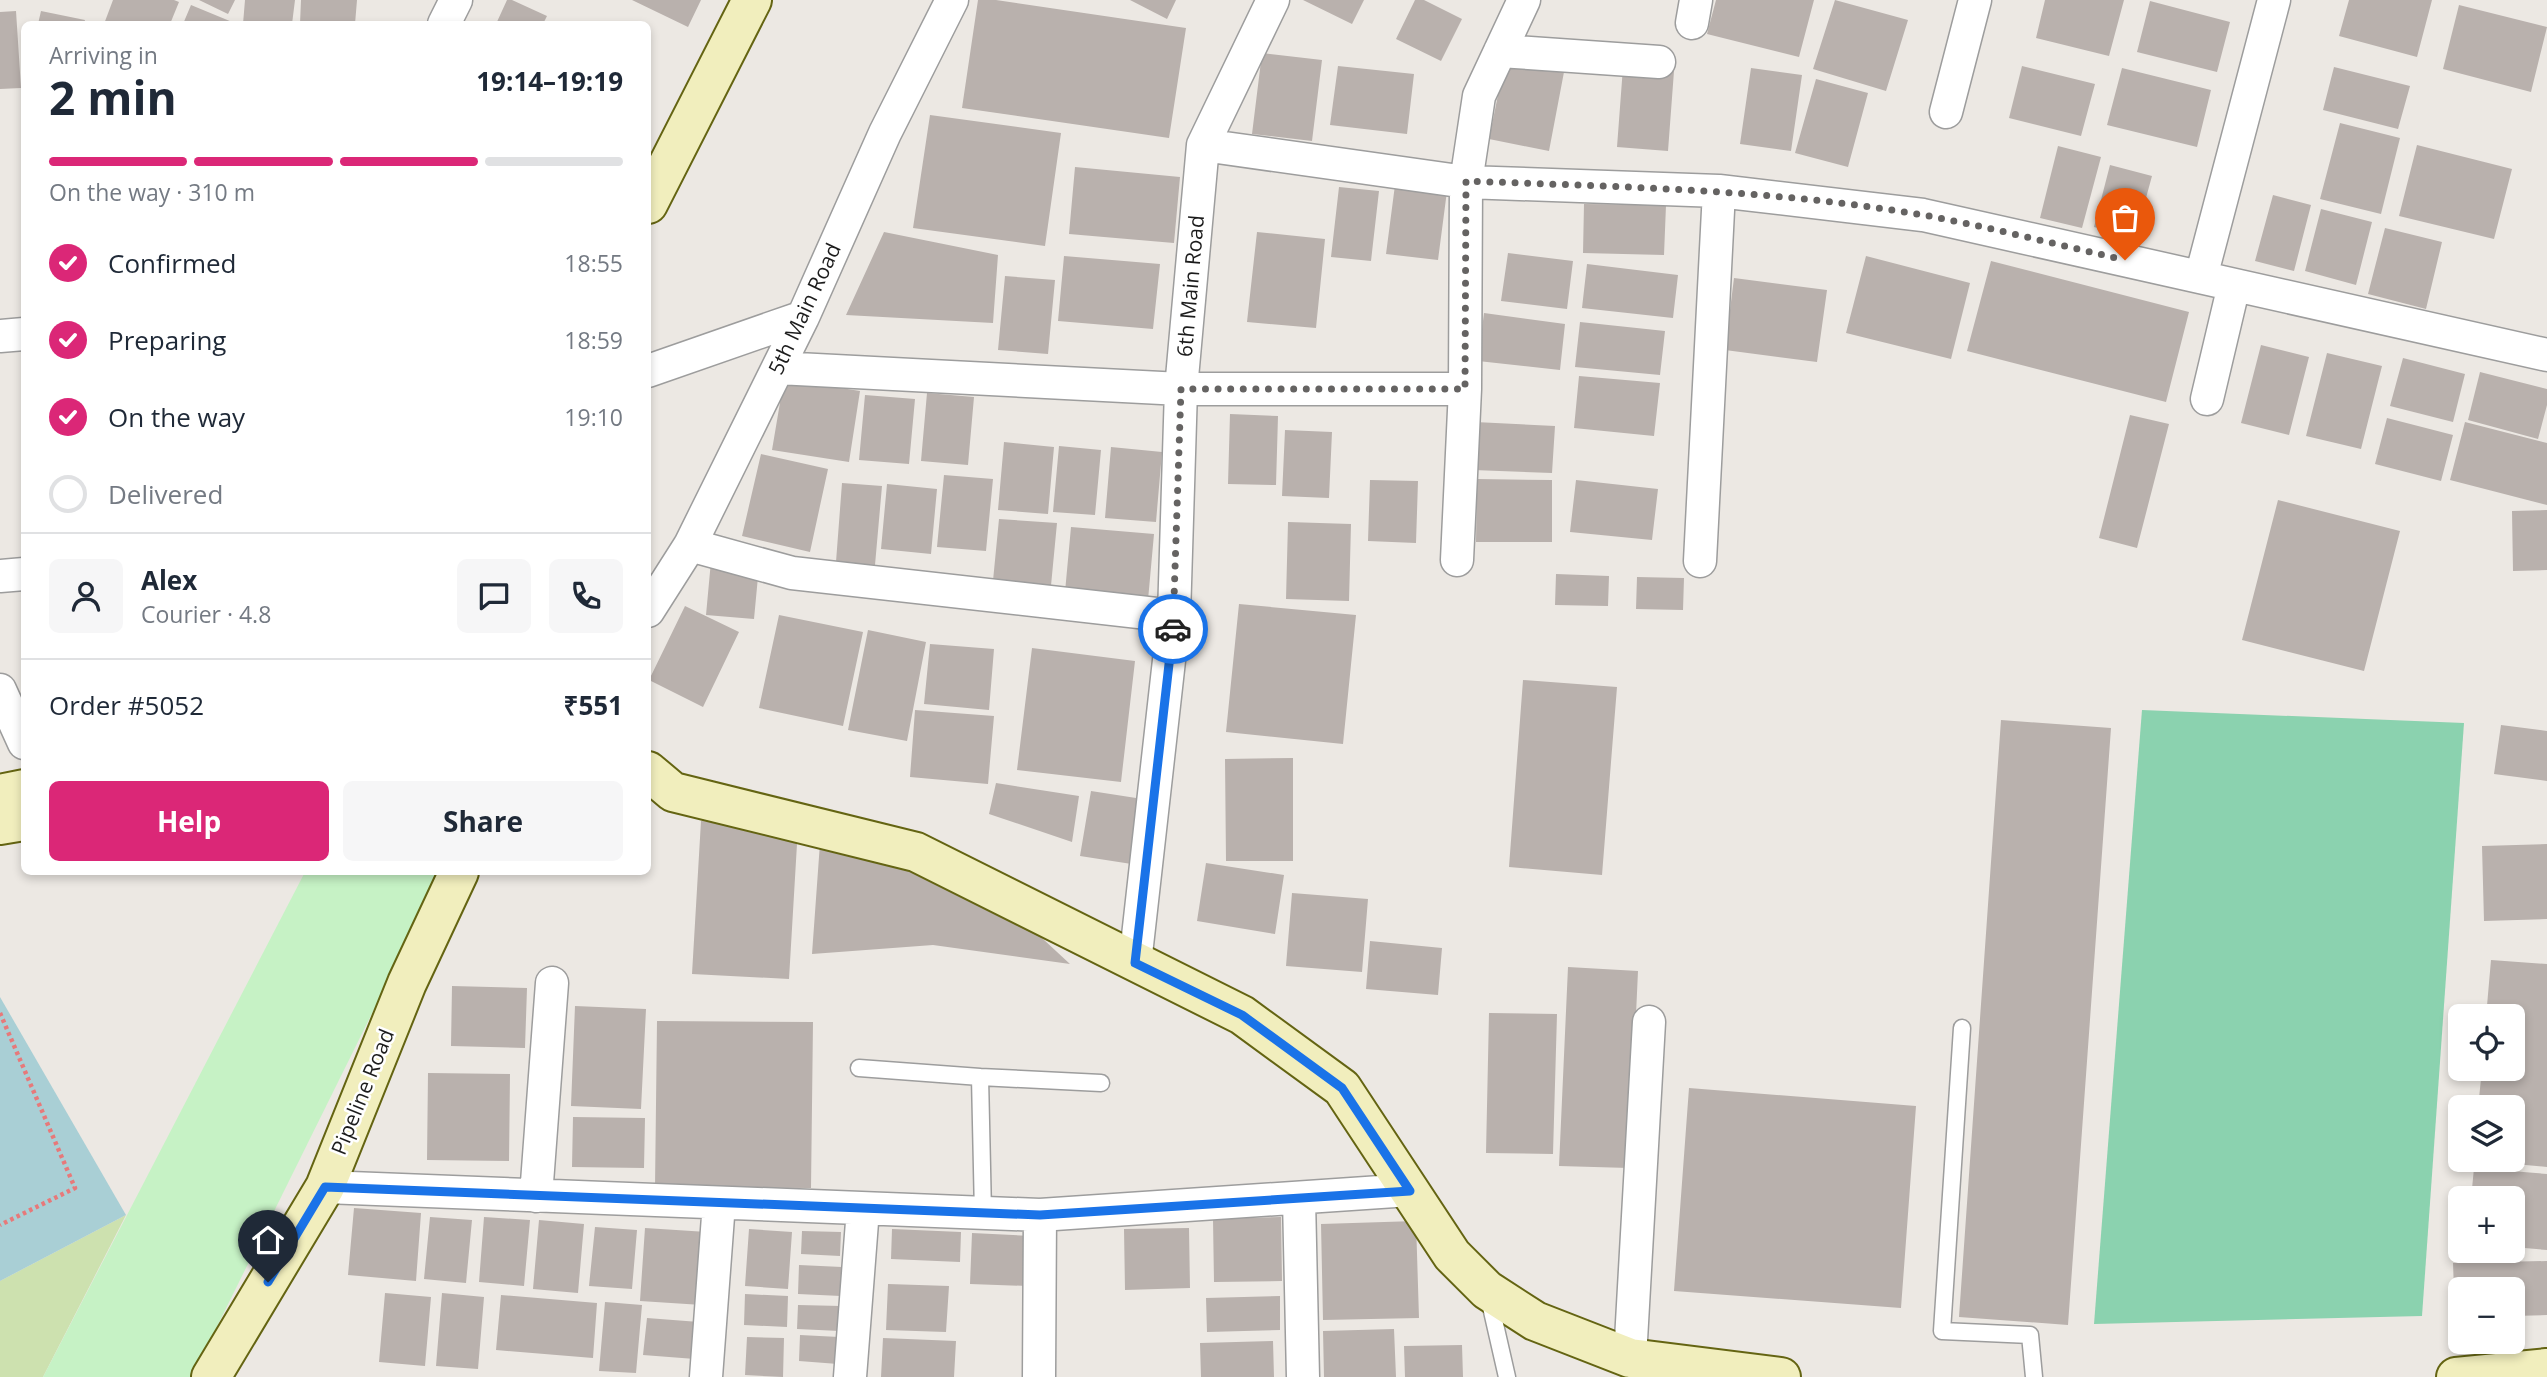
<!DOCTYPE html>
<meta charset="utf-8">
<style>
:root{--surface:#fff;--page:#f6f6f7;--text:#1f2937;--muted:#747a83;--line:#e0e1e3;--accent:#db2777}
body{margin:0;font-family:"Open Sans",sans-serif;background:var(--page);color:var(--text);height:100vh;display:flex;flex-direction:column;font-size:26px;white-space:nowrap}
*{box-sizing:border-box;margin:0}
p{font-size:23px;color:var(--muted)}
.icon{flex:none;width:38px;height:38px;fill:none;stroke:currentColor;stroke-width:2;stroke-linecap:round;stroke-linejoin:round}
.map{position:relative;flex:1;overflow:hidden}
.panel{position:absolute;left:21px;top:21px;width:630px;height:854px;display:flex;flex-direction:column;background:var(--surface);border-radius:10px;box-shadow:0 4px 10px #0003}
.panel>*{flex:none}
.controls{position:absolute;left:2448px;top:1004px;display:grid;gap:14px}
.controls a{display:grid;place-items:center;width:77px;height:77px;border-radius:10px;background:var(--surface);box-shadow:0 4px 10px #0003;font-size:35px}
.pin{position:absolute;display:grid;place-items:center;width:60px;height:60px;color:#fff;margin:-72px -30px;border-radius:50% 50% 50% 0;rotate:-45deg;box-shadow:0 0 7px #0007}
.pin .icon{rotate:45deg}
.courier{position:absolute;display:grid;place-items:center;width:70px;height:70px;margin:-35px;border:5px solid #1a73e8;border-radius:50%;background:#fff;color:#222;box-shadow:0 2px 9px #0007}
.overview em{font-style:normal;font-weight:700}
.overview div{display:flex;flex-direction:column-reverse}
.overview{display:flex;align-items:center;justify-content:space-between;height:119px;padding:0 28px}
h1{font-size:46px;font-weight:700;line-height:52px}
.bar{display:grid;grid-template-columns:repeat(4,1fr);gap:10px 7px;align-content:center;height:84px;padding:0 28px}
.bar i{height:9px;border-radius:5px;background:var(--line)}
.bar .selected{background:var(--accent)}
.bar p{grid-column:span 4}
.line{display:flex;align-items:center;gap:18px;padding:0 28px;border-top:2px solid var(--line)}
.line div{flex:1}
.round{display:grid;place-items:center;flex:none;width:74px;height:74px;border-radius:10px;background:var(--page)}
ol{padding:0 28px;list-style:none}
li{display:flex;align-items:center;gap:21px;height:77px}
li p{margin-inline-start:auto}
li .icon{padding:7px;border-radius:50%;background:var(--accent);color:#fff;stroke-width:4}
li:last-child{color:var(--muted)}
li i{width:38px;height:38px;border:4px solid var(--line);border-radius:50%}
.action{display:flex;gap:14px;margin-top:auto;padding:14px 28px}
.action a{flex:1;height:80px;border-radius:10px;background:var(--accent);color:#fff;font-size:28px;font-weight:700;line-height:80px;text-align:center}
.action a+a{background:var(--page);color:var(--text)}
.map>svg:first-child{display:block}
.grass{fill:#cde1af}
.park{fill:#c6f2c5}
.pitch{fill:#8bd2af}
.water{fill:#a9cfd5}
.building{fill:#b9b1ad}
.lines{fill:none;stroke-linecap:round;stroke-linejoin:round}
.lane-casing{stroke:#9d9d9d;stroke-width:19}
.street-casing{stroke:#9d9d9d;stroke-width:35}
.secondary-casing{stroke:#646412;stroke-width:42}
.path{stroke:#e7797a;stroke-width:4.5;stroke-dasharray:3.5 3.5;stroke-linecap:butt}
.lane{stroke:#fff;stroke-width:16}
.street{stroke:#fff;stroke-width:32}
.secondary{stroke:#f1eebd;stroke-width:38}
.done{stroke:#656362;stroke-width:7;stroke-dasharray:0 12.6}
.route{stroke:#1a73e8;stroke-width:9}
.labels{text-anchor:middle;stroke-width:5;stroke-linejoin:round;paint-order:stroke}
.street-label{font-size:21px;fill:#1c1c1c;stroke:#fff}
</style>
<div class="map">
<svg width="2547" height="1377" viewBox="0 0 2547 1377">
<rect width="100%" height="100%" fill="#ece8e3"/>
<path class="grass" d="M 126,1215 L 43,1377 L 0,1377 L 0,1281 Z"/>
<path class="park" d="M 305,872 L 442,872 L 192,1377 L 43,1377 Z"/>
<path class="pitch" d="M 2142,710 L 2464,723 L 2422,1316 L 2094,1324 Z"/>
<path class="water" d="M 0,997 L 126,1215 L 0,1281 Z"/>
<path class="building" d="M 113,0 L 174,0 L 179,2 L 170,24 L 104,24 Z
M 199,0 L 235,0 L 228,14 Z
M 245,0 L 295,0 L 292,24 L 243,24 Z
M 301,0 L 357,0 L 355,24 L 300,24 Z
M 507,0 L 512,0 L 547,16 L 543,24 L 496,24 Z
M 632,0 L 701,0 L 688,27 Z
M 978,0 L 996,0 L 1186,28 L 1169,138 L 962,108 Z
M 1130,0 L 1176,0 L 1167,19 Z
M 1303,0 L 1364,0 L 1352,24 Z
M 1415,0 L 1424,0 L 1462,19 L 1441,61 L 1396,39 Z
M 1716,0 L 1814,0 L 1799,57 L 1707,34 Z
M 1835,0 L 1908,20 L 1886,91 L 1813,69 Z
M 2045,0 L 2124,0 L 2109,56 L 2036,38 Z
M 2349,0 L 2432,0 L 2417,57 L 2339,36 Z
M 2150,1 L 2230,22 L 2217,72 L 2137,52 Z
M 191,5 L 237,24 L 183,24 Z
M 2459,5 L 2547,27 L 2531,92 L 2443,69 Z
M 16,11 L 21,88 L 0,89 L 0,12 Z
M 41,11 L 85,20 L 84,24 L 38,24 Z
M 1262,53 L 1322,60 L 1312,141 L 1252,134 Z
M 1505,61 L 1564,72 L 1549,151 L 1489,139 Z
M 1338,66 L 1414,74 L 1407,134 L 1330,125 Z
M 2022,66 L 2095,84 L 2081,136 L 2009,118 Z
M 1623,67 L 1674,71 L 1668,151 L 1617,147 Z
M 2334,67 L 2410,86 L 2398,129 L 2323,110 Z
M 1751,68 L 1802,75 L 1791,151 L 1740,144 Z
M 2122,68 L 2211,90 L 2197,147 L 2107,125 Z
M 1816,79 L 1868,93 L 1848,167 L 1795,153 Z
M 930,115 L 1061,133 L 1045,246 L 913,228 Z
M 2340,123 L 2400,138 L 2381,214 L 2320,199 Z
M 2417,145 L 2512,169 L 2494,239 L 2399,216 Z
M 2058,146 L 2101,157 L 2082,228 L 2040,218 Z
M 2110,165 L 2152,176 L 2135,238 L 2094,227 Z
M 1075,167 L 1180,177 L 1174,243 L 1069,234 Z
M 1395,185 L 1447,191 L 1438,260 L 1386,254 Z
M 1339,187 L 1379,191 L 1371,261 L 1331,257 Z
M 2273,195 L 2311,205 L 2294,271 L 2255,261 Z
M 1584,204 L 1666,205 L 1664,255 L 1583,253 Z
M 2321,209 L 2372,222 L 2356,285 L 2305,271 Z
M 2385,228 L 2442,242 L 2426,309 L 2368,294 Z
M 884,232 L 998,255 L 993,323 L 846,315 Z
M 1257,232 L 1325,239 L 1316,328 L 1247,322 Z
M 1508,253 L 1573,261 L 1567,309 L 1501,301 Z
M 1064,256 L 1160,264 L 1153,329 L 1058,321 Z
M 1866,256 L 1970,283 L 1951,359 L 1846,333 Z
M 1991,261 L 2189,312 L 2166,402 L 1967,351 Z
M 1587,264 L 1678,275 L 1673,318 L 1582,308 Z
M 1005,276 L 1055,280 L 1048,354 L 998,350 Z
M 1734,278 L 1827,290 L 1817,362 L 1725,350 Z
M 1484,313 L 1565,324 L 1560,370 L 1478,361 Z
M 1580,322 L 1665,331 L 1660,375 L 1575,367 Z
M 2261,345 L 2309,357 L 2289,435 L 2241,423 Z
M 2327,353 L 2382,366 L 2361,449 L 2306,436 Z
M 2403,358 L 2465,374 L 2453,422 L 2390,406 Z
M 2480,372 L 2547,389 L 2547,405 L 2538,439 L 2468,420 Z
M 1579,376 L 1660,383 L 1654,436 L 1574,428 Z
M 784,379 L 860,391 L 849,462 L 772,450 Z
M 927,393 L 974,397 L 968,465 L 921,461 Z
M 865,395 L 915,399 L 909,464 L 859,460 Z
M 1230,414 L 1278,416 L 1276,485 L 1228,484 Z
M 2130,415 L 2169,424 L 2137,548 L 2099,538 Z
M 2387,418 L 2453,435 L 2441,481 L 2375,464 Z
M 1475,422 L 1555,426 L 1552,473 L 1473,470 Z
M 2465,422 L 2547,443 L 2547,505 L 2450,480 Z
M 1285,430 L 1332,432 L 1329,498 L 1282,496 Z
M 1004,442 L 1054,447 L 1048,514 L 998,510 Z
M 1059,446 L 1101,450 L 1095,515 L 1053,512 Z
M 1111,447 L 1162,452 L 1156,522 L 1105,518 Z
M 761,454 L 828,469 L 810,552 L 742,536 Z
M 944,475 L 993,479 L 986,551 L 937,547 Z
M 1477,479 L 1552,480 L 1552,542 L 1476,542 Z
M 1370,480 L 1418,481 L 1416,543 L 1368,541 Z
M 1576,480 L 1658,489 L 1652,540 L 1570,532 Z
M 842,483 L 882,486 L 875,565 L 836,562 Z
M 887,484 L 937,489 L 931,554 L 881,549 Z
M 2278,500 L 2400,531 L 2364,671 L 2242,640 Z
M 2547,510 L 2547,570 L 2513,571 L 2512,511 Z
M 999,519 L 1057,523 L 1050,596 L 992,591 Z
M 1288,522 L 1351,524 L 1349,601 L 1286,599 Z
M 1071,527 L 1154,534 L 1148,600 L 1065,592 Z
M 711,561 L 759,566 L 754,619 L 706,615 Z
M 1556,574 L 1609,576 L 1608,606 L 1555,605 Z
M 1637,577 L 1684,578 L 1683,610 L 1636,609 Z
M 1239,604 L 1356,615 L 1343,744 L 1226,732 Z
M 685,606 L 739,632 L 703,707 L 649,680 Z
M 779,615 L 863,632 L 843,726 L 759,708 Z
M 868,630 L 926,642 L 907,741 L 848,730 Z
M 930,644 L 994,649 L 989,710 L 924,704 Z
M 1032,648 L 1135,661 L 1121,782 L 1017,770 Z
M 1523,680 L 1617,687 L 1602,875 L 1509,867 Z
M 915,710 L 994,716 L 988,784 L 910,777 Z
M 2001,720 L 2111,728 L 2068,1325 L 1959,1317 Z
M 2501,725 L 2547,731 L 2547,781 L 2494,774 Z
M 1293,758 L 1293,861 L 1226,861 L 1225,759 Z
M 996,783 L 1079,796 L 1072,842 L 989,814 Z
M 1091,791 L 1149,800 L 1138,865 L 1080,856 Z
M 701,821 L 798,827 L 789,979 L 692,974 Z
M 820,843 L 1002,901 L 1070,964 L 933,945 L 812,954 Z
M 2547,844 L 2547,919 L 2484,921 L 2482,846 Z
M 1206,863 L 1284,875 L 1275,934 L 1197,921 Z
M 1292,893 L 1368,899 L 1362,972 L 1286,966 Z
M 1370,941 L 1442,948 L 1438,995 L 1366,989 Z
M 2491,960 L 2547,964 L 2547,1167 L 2493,1162 L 2493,1160 L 2513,1160 L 2513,1108 L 2478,1108 L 2482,1069 L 2513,1069 L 2513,1017 L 2486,1017 Z
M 1568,967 L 1638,971 L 1629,1168 L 1559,1166 Z
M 452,986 L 527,988 L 525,1048 L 451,1046 Z
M 575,1006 L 646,1009 L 641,1109 L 571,1106 Z
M 1489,1013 L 1557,1014 L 1553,1154 L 1486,1153 Z
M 657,1021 L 813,1022 L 811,1188 L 655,1187 Z
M 428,1073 L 510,1074 L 509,1161 L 427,1160 Z
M 1689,1088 L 1916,1106 L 1901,1308 L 1674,1291 Z
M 573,1117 L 645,1118 L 644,1168 L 572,1167 Z
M 2474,1168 L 2547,1174 L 2547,1250 L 2513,1247 L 2513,1199 L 2471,1199 Z
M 354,1208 L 421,1213 L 416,1281 L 348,1275 Z
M 430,1217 L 472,1220 L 466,1283 L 424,1279 Z
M 484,1217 L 530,1220 L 524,1286 L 479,1282 Z
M 1281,1217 L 1282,1281 L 1214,1282 L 1213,1219 Z
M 539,1220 L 584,1224 L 578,1293 L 533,1289 Z
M 1416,1221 L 1419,1318 L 1323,1320 L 1321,1224 Z
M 595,1227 L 637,1230 L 632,1289 L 589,1286 Z
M 645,1228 L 707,1232 L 702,1305 L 640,1301 Z
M 1189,1228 L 1190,1288 L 1125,1290 L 1124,1229 Z
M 749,1229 L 792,1232 L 788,1289 L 745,1286 Z
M 892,1229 L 961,1232 L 960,1262 L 891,1259 Z
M 802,1231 L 841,1232 L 840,1256 L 801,1254 Z
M 972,1233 L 1031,1236 L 1028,1286 L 970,1284 Z
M 2547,1261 L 2547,1315 L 2513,1316 L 2513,1290 L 2460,1290 L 2460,1317 L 2455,1317 L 2453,1263 Z
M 799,1265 L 842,1267 L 841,1296 L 798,1294 Z
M 888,1284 L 949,1286 L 946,1332 L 886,1330 Z
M 385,1293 L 431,1297 L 425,1366 L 379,1362 Z
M 442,1293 L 484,1297 L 478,1369 L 436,1366 Z
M 745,1294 L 788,1296 L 787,1327 L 744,1325 Z
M 501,1295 L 597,1303 L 593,1358 L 496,1350 Z
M 1280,1296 L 1280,1330 L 1207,1332 L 1206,1298 Z
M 605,1302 L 642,1305 L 636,1373 L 599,1371 Z
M 798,1305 L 841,1306 L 840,1331 L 797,1329 Z
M 647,1318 L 699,1322 L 695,1359 L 643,1355 Z
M 1394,1329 L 1396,1377 L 1324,1377 L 1323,1331 Z
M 800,1335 L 839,1337 L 838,1364 L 799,1361 Z
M 747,1337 L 784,1338 L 783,1377 L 745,1375 Z
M 883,1338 L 956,1341 L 954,1377 L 881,1377 Z
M 1273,1341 L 1274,1377 L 1201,1377 L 1200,1343 Z
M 1462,1345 L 1463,1377 L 1405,1377 L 1404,1346 Z"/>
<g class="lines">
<g class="lane-casing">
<path id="lane" d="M 1962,1028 L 1942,1331 L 2030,1335 L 2034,1377
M 859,1068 L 980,1077 L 983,1214
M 980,1077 L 1101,1083
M 1489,1298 L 1507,1377"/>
</g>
<g class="street-casing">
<path id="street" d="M 1692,23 L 1696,0
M 444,24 L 456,0
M 1500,51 L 1659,62
M 1946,112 L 1975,0
M 1203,145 L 1466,182 L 1719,191 L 1923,215 L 2547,355
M 2201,277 L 2274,0
M 0,336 L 24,334
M 778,368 L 1181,389 L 1465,389
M 648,371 L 803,317
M 2207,399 L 2234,285
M 690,545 L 792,573 L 1174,616
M 1457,560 L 1465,389 L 1466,182 L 1479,96 L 1524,0
M 1700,561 L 1719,191
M 0,576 L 24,574
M 648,611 L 690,545 L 803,317 L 885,133 L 952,0
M 0,690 L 24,743
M 1135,963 L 1174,616 L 1181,389 L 1203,145 L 1273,0
M 325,1187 L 1040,1215 L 1410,1190
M 536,1196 L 552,983
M 1299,1199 L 1303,1377
M 1630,1358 L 1649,1022
M 706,1377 L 719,1203
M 850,1377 L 863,1209
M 1039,1377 L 1040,1215"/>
</g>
<g class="secondary-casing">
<path id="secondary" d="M 648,204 L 752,0
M 648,771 L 673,792 L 916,852 L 1242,1015 L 1342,1088 L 1452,1255 L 1487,1290 L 1535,1321 L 1630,1358 L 1781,1377
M 0,794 L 24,789
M 0,825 L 24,821
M 211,1377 L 325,1187 L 407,983 L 459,872
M 2456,1377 L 2547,1368"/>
</g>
<path class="path" d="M 0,1013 L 75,1188 L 0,1225"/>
<use href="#lane" class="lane"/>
<use href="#street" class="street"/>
<use href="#secondary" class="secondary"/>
</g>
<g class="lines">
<path class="done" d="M 1173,629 L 1181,389 L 1465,389 L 1466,181 C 1619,187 1772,189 1923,215 C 1990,227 2058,245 2125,260"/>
<path class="route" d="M 268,1282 L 325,1187 L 1040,1215 L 1410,1191 L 1342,1088 L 1242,1015 L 1135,963 L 1173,629"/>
</g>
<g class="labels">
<g class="street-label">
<text transform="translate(1191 286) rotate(-85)" y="7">6th Main Road</text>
<text transform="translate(805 309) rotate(-65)" y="7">5th Main Road</text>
<text transform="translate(363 1092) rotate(-68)" y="7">Pipeline Road</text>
</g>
</g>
</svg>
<div class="controls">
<a><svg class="icon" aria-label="locate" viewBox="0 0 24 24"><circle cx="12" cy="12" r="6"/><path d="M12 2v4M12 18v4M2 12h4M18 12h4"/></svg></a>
<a><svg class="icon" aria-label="layers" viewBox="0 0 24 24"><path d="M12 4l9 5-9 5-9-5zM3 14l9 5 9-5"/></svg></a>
<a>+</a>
<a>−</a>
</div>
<div class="pin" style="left:2125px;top:260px;background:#ea580c"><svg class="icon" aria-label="bag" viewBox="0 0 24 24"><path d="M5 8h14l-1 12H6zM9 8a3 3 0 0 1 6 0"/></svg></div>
<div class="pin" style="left:268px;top:1282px;background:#1f2937"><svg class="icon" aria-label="home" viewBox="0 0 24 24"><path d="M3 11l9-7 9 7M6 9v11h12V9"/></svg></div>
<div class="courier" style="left:1173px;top:629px"><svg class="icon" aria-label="car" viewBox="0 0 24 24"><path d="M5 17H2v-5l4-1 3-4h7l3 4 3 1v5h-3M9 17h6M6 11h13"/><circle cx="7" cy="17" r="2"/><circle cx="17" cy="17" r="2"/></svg></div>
<section class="panel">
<div class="overview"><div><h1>2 min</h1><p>Arriving in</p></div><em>19:14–19:19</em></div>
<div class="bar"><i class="selected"></i><i class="selected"></i><i class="selected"></i><i></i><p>On the way · 310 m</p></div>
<ol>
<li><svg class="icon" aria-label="check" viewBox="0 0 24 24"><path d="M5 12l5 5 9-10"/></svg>Confirmed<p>18:55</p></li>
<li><svg class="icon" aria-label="check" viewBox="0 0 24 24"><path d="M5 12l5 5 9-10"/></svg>Preparing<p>18:59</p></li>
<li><svg class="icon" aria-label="check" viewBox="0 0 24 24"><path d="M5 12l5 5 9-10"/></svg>On the way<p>19:10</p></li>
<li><i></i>Delivered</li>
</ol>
<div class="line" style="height:126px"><a class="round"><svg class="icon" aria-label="person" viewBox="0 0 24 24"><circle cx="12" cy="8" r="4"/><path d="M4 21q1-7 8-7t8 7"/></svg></a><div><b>Alex</b><p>Courier · 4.8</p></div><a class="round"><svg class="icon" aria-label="chat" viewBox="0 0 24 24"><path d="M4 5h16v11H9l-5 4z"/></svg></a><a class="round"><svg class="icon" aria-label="phone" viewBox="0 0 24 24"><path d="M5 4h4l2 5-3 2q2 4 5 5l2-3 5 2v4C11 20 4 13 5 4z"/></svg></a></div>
<div class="line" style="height:91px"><div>Order #5052</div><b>₹551</b></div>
<div class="action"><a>Help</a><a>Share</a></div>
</section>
</div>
